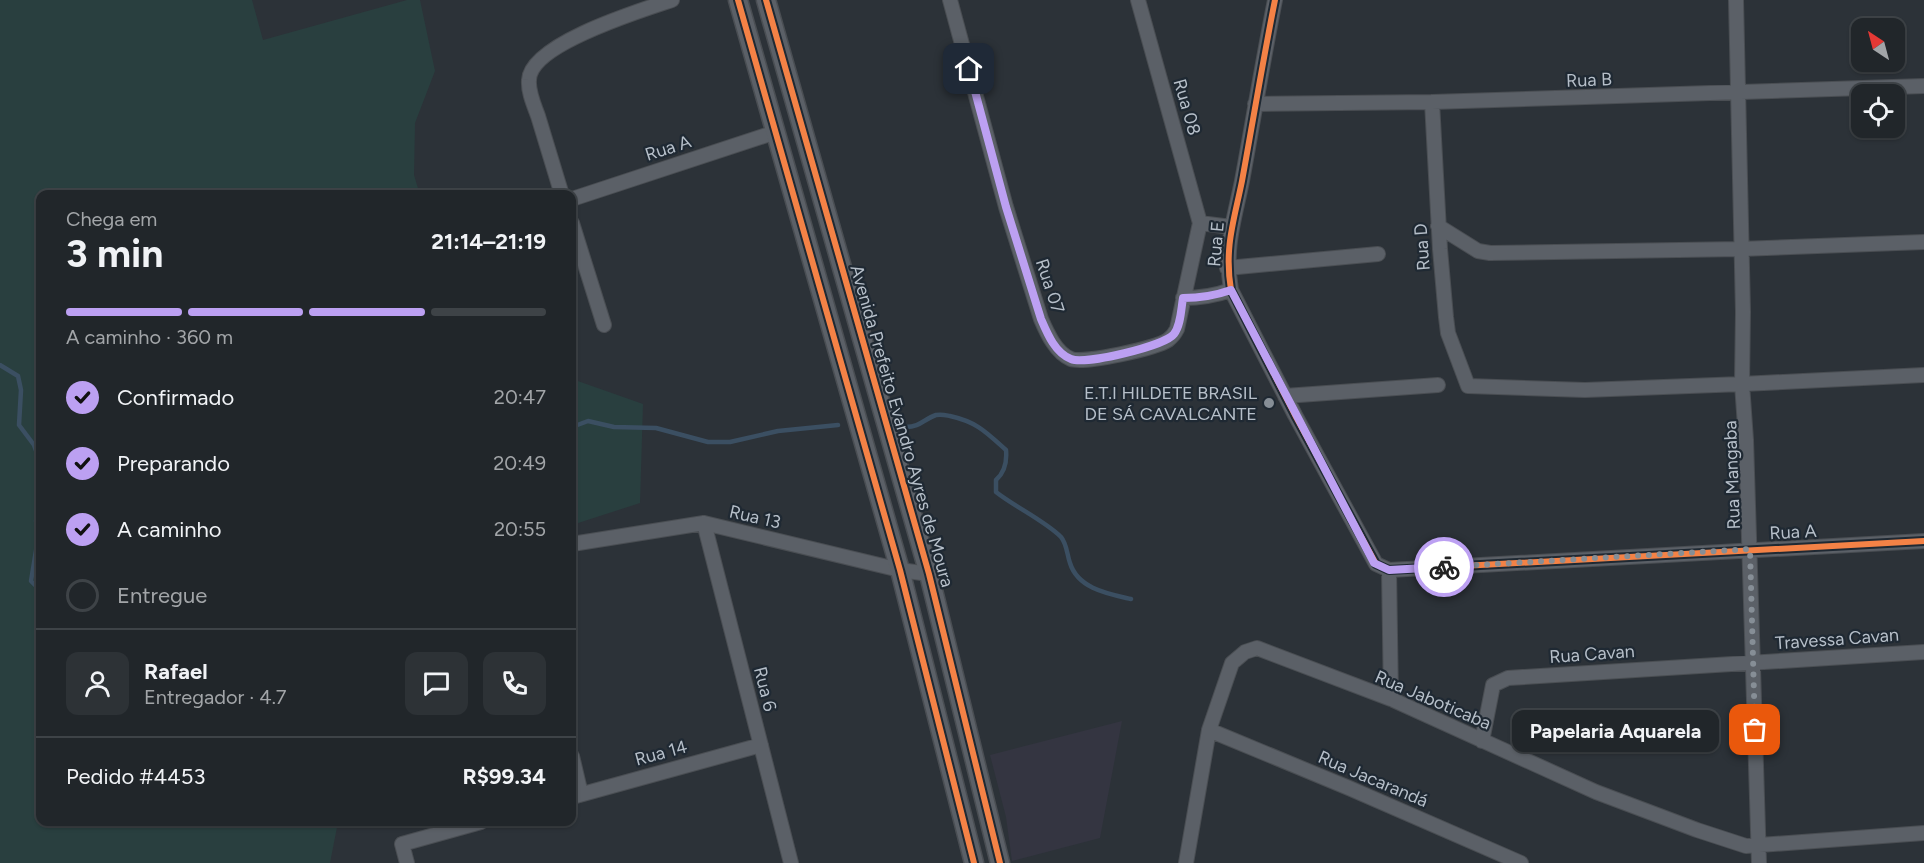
<!DOCTYPE html>
<html lang="pt">
<meta charset="utf-8">
<style>
:root{--surface:#21262a;--page:#2d3236;--text:#f1f3f6;--muted:#a2a5a8;--line:#3e4347;--accent:#bca0f2}
body{margin:0;font-family:Figtree,sans-serif;background:var(--page);color:var(--text);height:100vh;display:flex;flex-direction:column;font-size:22px;white-space:nowrap}
*{box-sizing:border-box;margin:0}
p{font-size:20px;color:var(--muted)}
.icon{flex:none;width:33px;height:33px;fill:none;stroke:currentColor;stroke-width:2;stroke-linecap:round;stroke-linejoin:round}
.map{position:relative;flex:1;overflow:hidden}
.drawer{position:absolute;left:36px;top:190px;width:540px;height:636px;display:flex;flex-direction:column;background:var(--surface);border-radius:12px;box-shadow:0 2px 4px #0004,0 0 0 2px var(--line)}
.drawer>*{flex:none}
.needle{width:39px;rotate:324deg}
.buttons{position:absolute;left:1851px;top:18px;display:grid;gap:12px}
.buttons a{display:grid;place-items:center;width:54px;height:54px;border-radius:12px;background:var(--surface);box-shadow:0 2px 4px #0004,0 0 0 2px var(--line);font-size:30px}
.pin{position:absolute;display:grid;place-items:center;width:51px;height:51px;color:#fff;margin:-26px;border-radius:12px;box-shadow:0 3px 9px #0006}
.courier{position:absolute;display:grid;place-items:center;width:60px;height:60px;margin:-30px;border:4px solid #bca0f2;border-radius:50%;background:#fff;color:#222;box-shadow:0 2px 8px #0007}
.bubble{position:absolute;height:42px;border-radius:12px;background:var(--surface);box-shadow:0 2px 4px #0004,0 0 0 2px var(--line);font-size:20px;font-weight:700;line-height:42px;text-align:center}
.summary em{font-style:normal;font-weight:700}
.summary div{display:flex;flex-direction:column-reverse}
.summary{display:flex;align-items:center;justify-content:space-between;height:102px;padding:0 30px}
h1{font-size:39px;font-weight:700;line-height:45px}
.bar{display:grid;grid-template-columns:repeat(4,1fr);gap:9px 6px;align-content:center;height:72px;padding:0 30px}
.bar i{height:8px;border-radius:4px;background:var(--line)}
.bar .selected{background:var(--accent)}
.bar p{grid-column:span 4}
.line{display:flex;align-items:center;gap:15px;padding:0 30px;border-top:2px solid var(--line)}
.line div{flex:1}
.round{display:grid;place-items:center;flex:none;width:63px;height:63px;border-radius:12px;background:var(--page)}
ol{padding:0 30px;list-style:none}
li{display:flex;align-items:center;gap:18px;height:66px}
li p{margin-inline-start:auto}
li .icon{padding:6px;border-radius:50%;background:var(--accent);color:#111;stroke-width:4}
li:last-child{color:var(--muted)}
li i{width:33px;height:33px;border:3px solid var(--line);border-radius:50%}
.map>svg:first-child{display:block}
.medical{fill:#343541}
.green{fill:#293f3f}
.lines{fill:none;stroke-linecap:round;stroke-linejoin:round}
.stream{stroke:#3b4f62;stroke-width:4.5}
.minor-casing{stroke:#4a4e53;stroke-width:16}
.tertiary-casing{stroke:#4a4e53;stroke-width:21}
.minor{stroke:#5b6067;stroke-width:14}
.tertiary{stroke:#5b6067;stroke-width:18}
.cycleway-casing{stroke:#1f2933;stroke-width:10}
.cycleway{stroke:#f48246;stroke-width:6}
.done{stroke:#868e96;stroke-width:6;stroke-dasharray:0 10.8}
.route{stroke:#bca0f2;stroke-width:8}
.poi-dot{fill:#868e96;stroke:#1f2933;stroke-width:2}
.labels{text-anchor:middle;stroke-width:4.5;stroke-linejoin:round;paint-order:stroke}
.street-label{font-size:18px;fill:#b6bfc9;stroke:#1f2933}
.poi-label{font-size:18px;fill:#b6bfc9;stroke:#1f2933;text-anchor:end}
</style>
<div class="map">
<svg width="1924" height="863" viewBox="0 0 1924 863">
<rect width="100%" height="100%" fill="#2c3238"/>
<path class="medical" d="M 1122,721 L 1100,838 L 1012,861 L 1006,817 L 990,755 Z"/>
<path class="green" d="M 0,0 L 252,0 L 263,40 L 407,0 L 420,0 L 435,71 L 415,123 L 414,175 L 420,195 L 40,195 L 40,822 L 338,822 L 330,863 L 0,863 Z
M 572,379 L 643,404 L 640,503 L 572,525 Z"/>
<g class="lines">
<path class="stream" d="M 0,365 L 18,376 L 21,390 L 19,425 L 34,445 L 40,462
M 572,427 L 588,421 L 614,427 L 656,428 L 708,442 L 730,442 L 778,431 L 838,425
M 906,427 C 920,427 924,419 936,415 C 942,414 945,415 950,416 C 977,422 986,432 1006,450 C 1007,461 1005,472 996,480 L 996,492 C 1015,507 1045,521 1061,537 C 1067,544 1067,555 1070,563 C 1078,589 1109,594 1131,599
M 40,516 L 36,521 L 39,532 L 31,581 L 40,590"/>
<g class="minor-casing">
<path id="minor" d="M 950,0 L 1006,207 L 1041,319 C 1047,333 1056,353 1071,359 C 1085,364 1156,348 1168,340 C 1172,337 1175,333 1177,329 L 1200,223 L 1138,0
M 1275,0 C 1263,60 1253,121 1242,181 C 1234,221 1224,247 1231,290 L 1295,415 L 1376,564 L 1389,570 L 1924,541
M 1736,0 L 1743,312 L 1742,384 L 1746,440 L 1759,863
M 1432,102 L 1440,249 L 1446,317 L 1448,333 L 1468,386 L 1585,390 L 1742,384 L 1924,375
M 1255,104 L 1432,102 L 1924,86
M 562,195 C 554,169 546,142 538,116 C 534,105 528,92 529,80 C 530,44 642,10 672,0
M 572,199 L 776,132
M 572,223 L 604,325
M 1200,223 L 1231,227
M 1438,226 L 1478,251 L 1490,253 L 1740,249 L 1924,242
M 1227,268 L 1378,254
M 1183,298 C 1200,298 1214,296 1231,290
M 1285,396 L 1438,385
M 704,523 L 791,863
M 572,544 L 704,523 L 900,570 L 929,574
M 1389,570 L 1391,699
M 1209,730 L 1349,788 L 1521,863
M 1482,741 L 1493,685 L 1508,678 L 1924,652
M 572,756 L 581,794
M 572,797 L 761,745
M 407,863 L 402,844 L 481,822
M 1186,863 L 1209,730 L 1232,663 L 1245,652 L 1257,648 L 1391,699 L 1596,792 L 1697,830 L 1746,846 L 1924,833"/>
</g>
<g class="tertiary-casing">
<path id="tertiary" d="M 738,0 L 900,570 L 974,863
M 766,0 L 929,574 L 1000,863"/>
</g>
<use href="#minor" class="minor"/>
<use href="#tertiary" class="tertiary"/>
<g class="cycleway-casing">
<path id="cycleway" d="M 738,0 L 900,570 L 974,863
M 766,0 L 929,574 L 1000,863
M 1275,0 C 1263,60 1253,121 1242,181 C 1234,221 1224,247 1231,290 L 1295,415 L 1376,564 L 1389,570 L 1924,541"/>
</g>
<use href="#cycleway" class="cycleway"/>
</g>
<g class="lines">
<path class="done" d="M 1444,567 L 1750,549 L 1755,730"/>
<path class="route" d="M 969,69 L 1006,207 L 1041,319 C 1047,333 1055,353 1071,359 C 1085,365 1165,346 1174,334 C 1181,325 1181,309 1183,298 C 1200,298 1214,296 1231,290 L 1374,563 L 1389,570 L 1444,567"/>
</g>
<circle class="poi-dot" cx="1269" cy="403" r="6"/>
<g class="labels">
<g class="street-label">
<text transform="translate(1589 80) rotate(-2)" y="6">Rua B</text>
<text transform="translate(1187 107) rotate(74)" y="6">Rua 08</text>
<text transform="translate(668 148) rotate(-18)" y="6">Rua A</text>
<text transform="translate(1216 244) rotate(-85)" y="6">Rua E</text>
<text transform="translate(1422 247) rotate(-94)" y="6">Rua D</text>
<text transform="translate(1050 286) rotate(72)" y="6">Rua 07</text>
<text transform="translate(902 426) rotate(74)" y="6">Avenida Prefeito Evandro Ayres de Moura</text>
<text transform="translate(1732 475) rotate(-92)" y="6">Rua Mangaba</text>
<text transform="translate(755 517) rotate(13)" y="6">Rua 13</text>
<text transform="translate(1793 532) rotate(-3)" y="6">Rua A</text>
<text transform="translate(1837 639) rotate(-4)" y="6">Travessa Cavan</text>
<text transform="translate(1592 654) rotate(-4)" y="6">Rua Cavan</text>
<text transform="translate(765 689) rotate(76)" y="6">Rua 6</text>
<text transform="translate(1433 700) rotate(23)" y="6">Rua Jaboticaba</text>
<text transform="translate(661 753) rotate(-15)" y="6">Rua 14</text>
<text transform="translate(1373 779) rotate(23)" y="6">Rua Jacarandá</text>
</g>
<g class="poi-label">
<text x="1257" y="399">E.T.I HILDETE BRASIL<tspan x="1257" dy="21">DE SÁ CAVALCANTE</tspan></text>
</g>
</g>
</svg>
<div class="buttons">
<a><svg class="needle" viewBox="-14 -14 28 28"><path d="M0-13l5 13h-10z" fill="#e53935"/><path d="M0 13l5-13h-10z" fill="#a2a5a8"/></svg></a>
<a><svg class="icon" aria-label="locate" viewBox="0 0 24 24"><circle cx="12" cy="12" r="6"/><path d="M12 2v4M12 18v4M2 12h4M18 12h4"/></svg></a>
</div>
<div class="pin" style="left:1755px;top:730px;background:#ea580c"><svg class="icon" aria-label="bag" viewBox="0 0 24 24"><path d="M5 8h14l-1 12H6zM9 8a3 3 0 0 1 6 0"/></svg></div>
<div class="pin" style="left:969px;top:69px;background:#1f2937"><svg class="icon" aria-label="home" viewBox="0 0 24 24"><path d="M3 11l9-7 9 7M6 9v11h12V9"/></svg></div>
<div class="courier" style="left:1444px;top:567px"><svg class="icon" aria-label="bike" viewBox="0 0 24 24"><circle cx="6" cy="16" r="4"/><circle cx="18" cy="16" r="4"/><path d="M6 16l4-8h5l3 8M10 8l3 8H6M13 5h3"/></svg></div>
<div class="bubble" style="left:1512px;top:710px;width:207px">Papelaria Aquarela</div>
<section class="drawer">
<div class="summary"><div><h1>3 min</h1><p>Chega em</p></div><em>21:14–21:19</em></div>
<div class="bar"><i class="selected"></i><i class="selected"></i><i class="selected"></i><i></i><p>A caminho · 360 m</p></div>
<ol>
<li><svg class="icon" aria-label="check" viewBox="0 0 24 24"><path d="M5 12l5 5 9-10"/></svg>Confirmado<p>20:47</p></li>
<li><svg class="icon" aria-label="check" viewBox="0 0 24 24"><path d="M5 12l5 5 9-10"/></svg>Preparando<p>20:49</p></li>
<li><svg class="icon" aria-label="check" viewBox="0 0 24 24"><path d="M5 12l5 5 9-10"/></svg>A caminho<p>20:55</p></li>
<li><i></i>Entregue</li>
</ol>
<div class="line" style="height:108px"><a class="round"><svg class="icon" aria-label="person" viewBox="0 0 24 24"><circle cx="12" cy="8" r="4"/><path d="M4 21q1-7 8-7t8 7"/></svg></a><div><b>Rafael</b><p>Entregador · 4.7</p></div><a class="round"><svg class="icon" aria-label="chat" viewBox="0 0 24 24"><path d="M4 5h16v11H9l-5 4z"/></svg></a><a class="round"><svg class="icon" aria-label="phone" viewBox="0 0 24 24"><path d="M5 4h4l2 5-3 2q2 4 5 5l2-3 5 2v4C11 20 4 13 5 4z"/></svg></a></div>
<div class="line" style="height:78px"><div>Pedido #4453</div><b>R$99.34</b></div>
</section>
</div>
